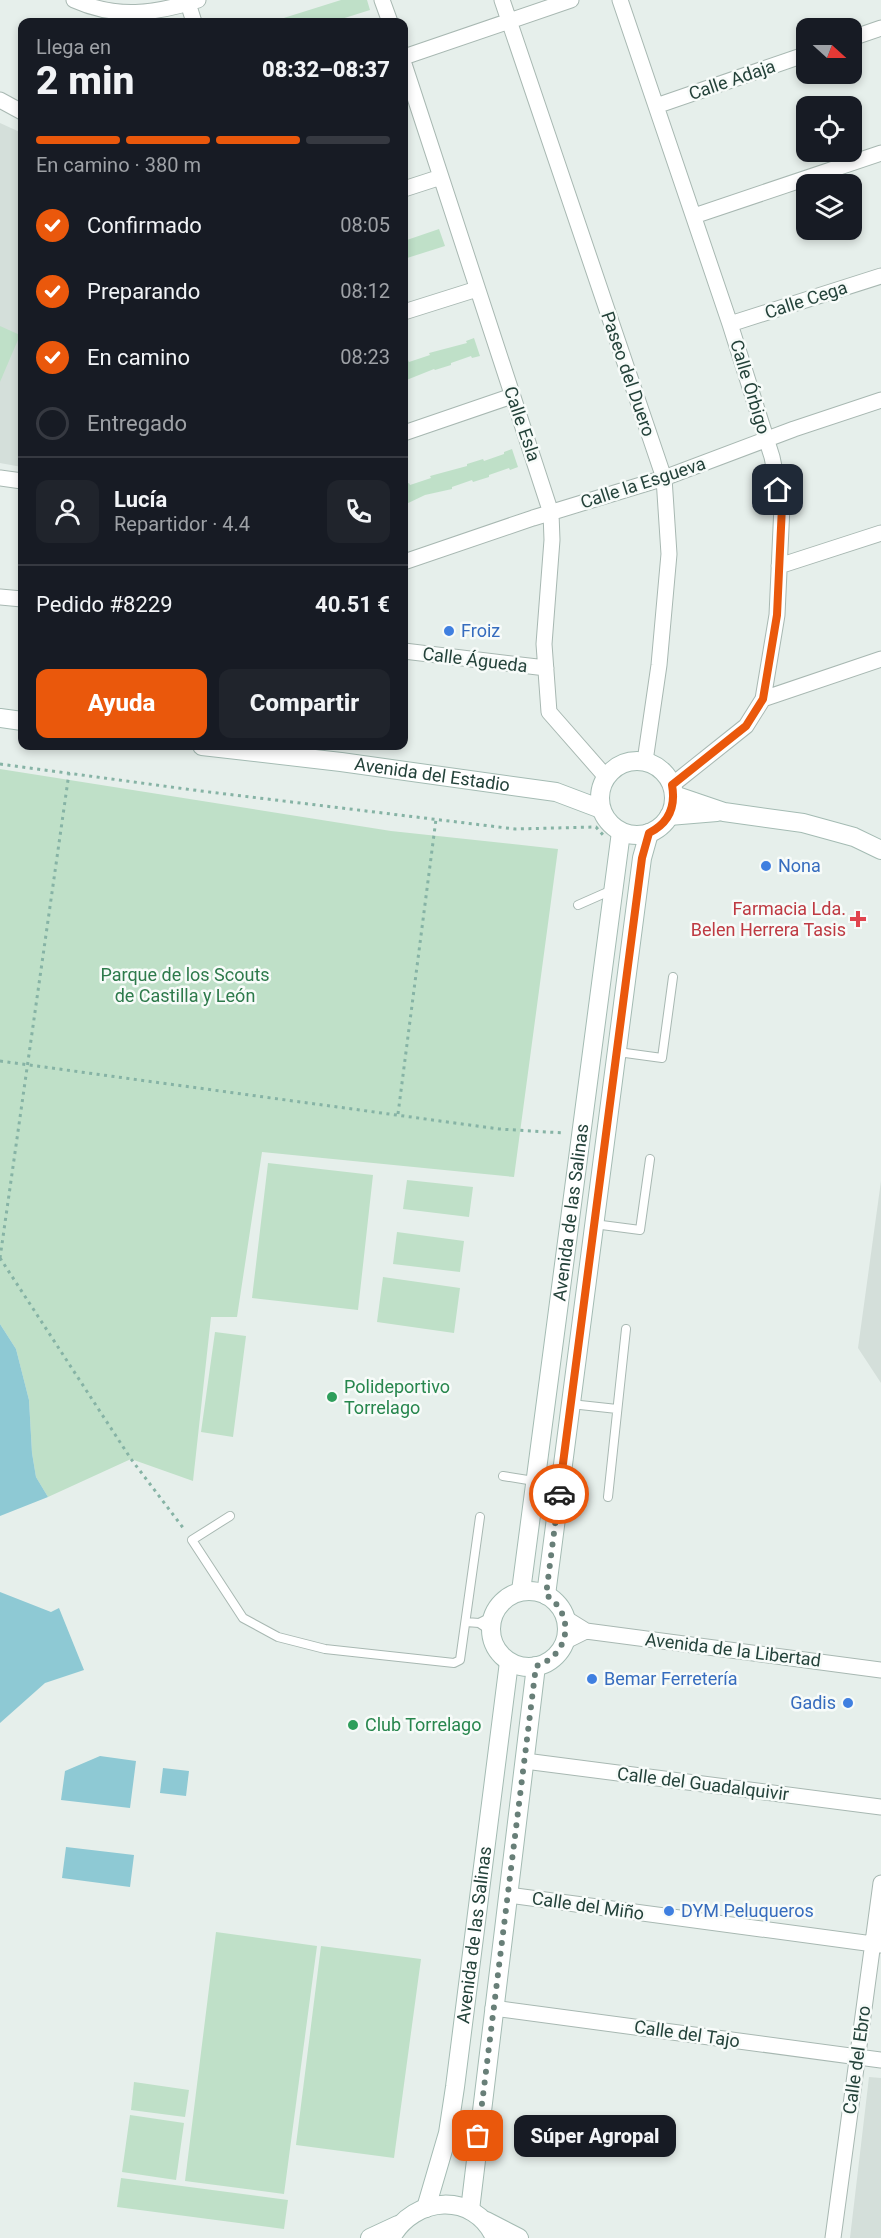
<!DOCTYPE html>
<html lang="es">
<meta charset="utf-8">
<style>
:root{--surface:#171b24;--page:#20242c;--text:#f1f3f6;--muted:#9ea1a6;--line:#363941;--accent:#ea580c}
body{margin:0;font-family:Roboto,sans-serif;background:var(--page);color:var(--text);height:100vh;display:flex;flex-direction:column;font-size:22px;white-space:nowrap}
*{box-sizing:border-box;margin:0}
p{font-size:20px;color:var(--muted)}
.icon{flex:none;width:33px;height:33px;fill:none;stroke:currentColor;stroke-width:2;stroke-linecap:round;stroke-linejoin:round}
.map{position:relative;flex:1;overflow:hidden}
.side{position:absolute;left:18px;top:18px;width:390px;height:732px;display:flex;flex-direction:column;background:var(--surface);border-radius:12px;box-shadow:0 3px 9px #0003}
.side>*{flex:none}
.needle{width:39px;rotate:111deg}
.tools{position:absolute;left:796px;top:18px;display:grid;gap:12px}
.tools a{display:grid;place-items:center;width:66px;height:66px;border-radius:12px;background:var(--surface);box-shadow:0 3px 9px #0003;font-size:30px}
.pin{position:absolute;display:grid;place-items:center;width:51px;height:51px;color:#fff;margin:-26px;border-radius:12px;box-shadow:0 3px 9px #0006}
.courier{position:absolute;display:grid;place-items:center;width:60px;height:60px;margin:-30px;border:4px solid #ea580c;border-radius:50%;background:#fff;color:#222;box-shadow:0 2px 8px #0007}
.bubble{position:absolute;height:42px;border-radius:12px;background:var(--surface);box-shadow:0 3px 9px #0003;font-size:20px;font-weight:800;line-height:42px;text-align:center}
.summary em{font-style:normal;font-weight:800}
.summary div{display:flex;flex-direction:column-reverse}
.summary{display:flex;align-items:center;justify-content:space-between;height:102px;padding:0 18px}
h1{font-size:39px;font-weight:800;line-height:45px}
.bar{display:grid;grid-template-columns:repeat(4,1fr);gap:9px 6px;align-content:center;height:72px;padding:0 18px}
.bar i{height:8px;border-radius:4px;background:var(--line)}
.bar .on{background:var(--accent)}
.bar p{grid-column:span 4}
.line{display:flex;align-items:center;gap:15px;padding:0 18px;border-top:2px solid var(--line)}
.line div{flex:1}
.round{display:grid;place-items:center;flex:none;width:63px;height:63px;border-radius:12px;background:var(--page)}
ol{padding:0 18px;list-style:none}
li{display:flex;align-items:center;gap:18px;height:66px}
li p{margin-inline-start:auto}
li .icon{padding:6px;border-radius:50%;background:var(--accent);color:#fff;stroke-width:4}
li:last-child{color:var(--muted)}
li i{width:33px;height:33px;border:3px solid var(--line);border-radius:50%}
.button{display:flex;gap:12px;margin-top:auto;padding:12px 18px}
.button a{flex:1;height:69px;border-radius:12px;background:var(--accent);color:#fff;font-size:24px;font-weight:800;line-height:69px;text-align:center}
.button a+a{background:var(--page);color:var(--text)}
.map>svg:first-child{display:block}
.built{fill:#d4dfda}
.green{fill:#bfe0c8}
.water{fill:#8ec9d4}
.lines{fill:none;stroke-linecap:round;stroke-linejoin:round}
.lane-casing{stroke:#a8b8b2;stroke-width:10}
.street-casing{stroke:#a8b8b2;stroke-width:17}
.secondary-casing{stroke:#a4bbb3;stroke-width:20}
.path{stroke:#86b3a5;stroke-width:3;stroke-dasharray:3 4.5;stroke-linecap:butt}
.lane{stroke:#fff;stroke-width:8}
.street{stroke:#fff;stroke-width:15}
.secondary{stroke:#fff;stroke-width:18}
.done{stroke:#687f78;stroke-width:6;stroke-dasharray:0 10.8}
.route{stroke:#ea580c;stroke-width:8}
.shop-dot{fill:#3f7fe0;stroke:#f7fbf9;stroke-width:2}
.health-dot{fill:#e0444e;stroke:#f7fbf9;stroke-width:2}
.leisure-dot{fill:#2e9e5b;stroke:#f7fbf9;stroke-width:2}
.labels{text-anchor:middle;stroke-width:5;stroke-linejoin:round;paint-order:stroke}
.street-label{font-size:18px;fill:#24423a;stroke:#f7fbf9}
.shop-label{font-size:18px;fill:#366cbe;stroke:#f7fbf9;text-anchor:start}
.health-label{font-size:18px;fill:#be3a42;stroke:#f7fbf9;text-anchor:end}
.park-label{font-size:18px;fill:#2d7a4b;stroke:#f7fbf9}
.leisure-label{font-size:18px;fill:#27864d;stroke:#f7fbf9;text-anchor:start}
</style>
<div class="map">
<svg width="881" height="2238" viewBox="0 0 881 2238">
<rect width="100%" height="100%" fill="#e6efeb"/>
<path class="built" d="M 0,123 L 22,133 L 22,467 L 0,463 Z
M 881,1181 L 881,1383 L 858,1348 Z
M 869,2077 L 881,2078 L 881,2238 L 850,2238 Z"/>
<path class="green" d="M 341,0 L 367,0 L 370,10 L 332,22 L 271,22 Z
M 439,229 L 445,246 L 404,259 L 404,241 Z
M 0,326 L 20,335 L 0,382 Z
M 474,338 L 480,356 L 472,358 L 471,356 L 451,363 L 451,365 L 435,370 L 434,369 L 404,381 L 404,361 L 408,360 L 409,362 L 430,355 L 429,353 L 467,343 L 466,341 Z
M 512,449 L 518,467 L 510,470 L 509,468 L 489,475 L 489,477 L 473,482 L 472,480 L 452,487 L 452,489 L 425,495 L 404,505 L 404,485 L 409,483 L 410,485 L 431,478 L 430,476 L 467,466 L 467,464 L 483,459 L 484,461 L 504,454 L 504,452 Z
M 0,769 L 391,831 L 558,849 L 514,1177 L 262,1152 L 237,1317 L 211,1317 L 193,1481 L 131,1459 L 48,1497 L 36,1477 L 32,1453 L 29,1400 L 16,1349 L 0,1324 Z
M 268,1163 L 373,1175 L 358,1310 L 252,1298 Z
M 407,1180 L 473,1187 L 469,1217 L 403,1209 Z
M 397,1232 L 464,1241 L 460,1272 L 393,1264 Z
M 383,1277 L 460,1288 L 454,1333 L 377,1322 Z
M 215,1332 L 246,1336 L 233,1437 L 201,1432 Z
M 216,1932 L 317,1946 L 284,2194 L 185,2181 Z
M 321,1946 L 421,1959 L 394,2158 L 296,2145 Z
M 134,2082 L 189,2090 L 185,2117 L 131,2110 Z
M 130,2115 L 184,2123 L 176,2180 L 122,2172 Z
M 121,2178 L 288,2200 L 284,2229 L 117,2207 Z"/>
<path class="water" d="M 0,1324 L 16,1349 L 29,1400 L 32,1453 L 36,1477 L 48,1497 L 0,1516 Z
M 0,1592 L 51,1612 L 59,1608 L 84,1670 L 45,1683 L 0,1723 Z
M 100,1756 L 136,1761 L 130,1808 L 61,1800 L 65,1771 Z
M 163,1768 L 189,1771 L 186,1796 L 160,1793 Z
M 66,1847 L 134,1855 L 130,1887 L 62,1878 Z"/>
<g class="lines">
<g class="lane-casing">
<path id="lane" d="M 578,905 L 612,890
M 618,1052 L 662,1058 L 673,977
M 594,1224 L 640,1230 L 650,1159
M 571,1404 L 617,1409
M 503,1476 L 534,1481
M 608,1497 L 626,1329
M 230,1516 L 192,1540 L 243,1618 L 278,1637 L 325,1649 L 454,1663 L 460,1660 L 480,1517
M 466,1622 L 479,1623 L 491,1631
M 479,1623 L 493,1616"/>
</g>
<g class="street-casing">
<path id="street" d="M 74,0 C 116,19 155,14 198,0
M 187,0 L 194,22
M 382,0 L 390,22
M 502,0 L 664,478 L 669,554 L 659,665 L 645,761
M 620,0 L 730,324 L 772,457 L 782,506 L 777,615 L 763,699 L 746,726 L 672,785
M 852,38 L 881,28
M 404,57 L 571,0
M 404,64 L 551,513 L 552,540 L 544,644 L 549,712 L 606,777
M 0,100 L 22,112
M 656,106 L 807,54
M 404,189 L 441,177
M 694,216 L 881,153
M 404,312 L 477,289
M 730,324 L 881,276
M 404,433 L 512,396
M 0,478 L 22,481
M 404,562 L 533,518 L 664,478 L 794,429 L 881,400
M 779,566 L 881,533
M 0,597 L 22,599
M 404,651 L 546,668
M 763,699 L 881,659
M 565,1618 L 586,1631 L 881,1670
M 564,1642 L 586,1631
M 525,1761 L 881,1807
M 508,1895 L 881,1945
M 493,2008 L 881,2060
M 833,2238 L 881,1883"/>
</g>
<g class="secondary-casing">
<g id="secondary">
<path d="M 0,718 L 22,721"/>
<path id="s1" d="M 202,746 L 341,762 L 556,792 L 601,809"/>
<circle cx="637" cy="798" r="37"/>
<path d="M 674,795 L 724,812 L 803,823 L 854,837 L 881,850"/>
<path d="M 669,816 L 717,812"/>
<path id="s2" d="M 521,1591 L 621,832"/>
<circle cx="529" cy="1629" r="38"/>
<path d="M 546,1595 L 642,858 L 649,833"/>
<path id="s3" d="M 426,2208 L 448,2133 L 455,2087 L 509,1662"/>
<path d="M 470,2210 L 536,1666"/>
<path d="M 486,2221 L 519,2238"/>
<path d="M 370,2238 L 398,2225"/>
<path d="M 391,2238 C 414,2196 474,2191 495,2238"/>
</g>
</g>
<path class="path" d="M 0,764 L 201,791 L 515,829 L 596,827 L 603,835
M 0,1061 L 499,1129 L 564,1133
M 398,1114 L 436,819
M 0,1258 L 69,773
M 0,1258 L 131,1459 L 184,1529"/>
<use href="#lane" class="lane"/>
<use href="#street" class="street"/>
<use href="#secondary" class="secondary"/>
</g>
<g class="lines">
<path class="done" d="M 478,2136 L 536,1666 C 570,1655 576,1615 546,1595 L 559,1494"/>
<path class="route" d="M 559,1494 L 642,858 L 649,833 C 669,823 676,807 672,785 L 746,726 L 763,699 L 777,615 L 782,506 L 778,490"/>
</g>
<g class="shop-dot">
<circle cx="449" cy="631" r="6"/>
<circle cx="766" cy="866" r="6"/>
<circle cx="592" cy="1679" r="6"/>
<circle cx="848" cy="1703" r="6"/>
<circle cx="669" cy="1911" r="6"/>
</g>
<path class="health-dot" d="M855 910h6v6h6v6h-6v6h-6v-6h-6v-6h6z"/>
<g class="leisure-dot">
<circle cx="332" cy="1397" r="6"/>
<circle cx="353" cy="1725" r="6"/>
</g>
<g class="labels">
<g class="street-label">
<text transform="translate(732 80) rotate(-19)" y="6">Calle Adaja</text>
<text transform="translate(806 300) rotate(-18)" y="6">Calle Cega</text>
<text transform="translate(628 374) rotate(71)" y="6">Paseo del Duero</text>
<text transform="translate(750 387) rotate(73)" y="6">Calle Órbigo</text>
<text transform="translate(522 424) rotate(71)" y="6">Calle Esla</text>
<text transform="translate(643 483) rotate(-18)" y="6">Calle la Esgueva</text>
<text transform="translate(475 660) rotate(7)" y="6">Calle Águeda</text>
<text dy="6" stroke="none"><textPath href="#s1" startOffset="232">Avenida del Estadio</textPath></text>
<text dy="6" stroke="none"><textPath href="#s2" startOffset="382">Avenida de las Salinas</textPath></text>
<text transform="translate(733 1650) rotate(7)" y="6">Avenida de la Libertad</text>
<text transform="translate(703 1784) rotate(7)" y="6">Calle del Guadalquivir</text>
<text transform="translate(588 1906) rotate(8)" y="6">Calle del Miño</text>
<text dy="6" stroke="none"><textPath href="#s3" startOffset="278">Avenida de las Salinas</textPath></text>
<text transform="translate(687 2034) rotate(8)" y="6">Calle del Tajo</text>
<text transform="translate(857 2060) rotate(-82)" y="6">Calle del Ebro</text>
</g>
<g class="shop-label">
<text x="461" y="637">Froiz</text>
<text x="778" y="872">Nona</text>
<text x="604" y="1685">Bemar Ferretería</text>
<text x="836" y="1709" text-anchor="end">Gadis</text>
<text x="681" y="1917">DYM Peluqueros</text>
</g>
<g class="health-label">
<text x="846" y="915">Farmacia Lda.<tspan x="846" dy="21">Belen Herrera Tasis</tspan></text>
</g>
<g class="park-label">
<text x="185" y="981">Parque de los Scouts<tspan x="185" dy="21">de Castilla y León</tspan></text>
</g>
<g class="leisure-label">
<text x="344" y="1393">Polideportivo<tspan x="344" dy="21">Torrelago</tspan></text>
<text x="365" y="1731">Club Torrelago</text>
</g>
</g>
</svg>
<div class="tools">
<a><svg class="needle" viewBox="-14 -14 28 28"><path d="M0-13l5 13h-10z" fill="#e53935"/><path d="M0 13l5-13h-10z" fill="#9ea1a6"/></svg></a>
<a><svg class="icon" aria-label="locate" viewBox="0 0 24 24"><circle cx="12" cy="12" r="6"/><path d="M12 2v4M12 18v4M2 12h4M18 12h4"/></svg></a>
<a><svg class="icon" aria-label="layers" viewBox="0 0 24 24"><path d="M12 4l9 5-9 5-9-5zM3 14l9 5 9-5"/></svg></a>
</div>
<div class="pin" style="left:478px;top:2136px;background:#ea580c"><svg class="icon" aria-label="bag" viewBox="0 0 24 24"><path d="M5 8h14l-1 12H6zM9 8a3 3 0 0 1 6 0"/></svg></div>
<div class="pin" style="left:778px;top:490px;background:#1f2937"><svg class="icon" aria-label="home" viewBox="0 0 24 24"><path d="M3 11l9-7 9 7M6 9v11h12V9"/></svg></div>
<div class="courier" style="left:559px;top:1494px"><svg class="icon" aria-label="car" viewBox="0 0 24 24"><path d="M5 17H2v-5l4-1 3-4h7l3 4 3 1v5h-3M9 17h6M6 11h13"/><circle cx="7" cy="17" r="2"/><circle cx="17" cy="17" r="2"/></svg></div>
<div class="bubble" style="left:514px;top:2115px;width:162px">Súper Agropal</div>
<section class="side">
<div class="summary"><div><h1>2 min</h1><p>Llega en</p></div><em>08:32–08:37</em></div>
<div class="bar"><i class="on"></i><i class="on"></i><i class="on"></i><i></i><p>En camino · 380 m</p></div>
<ol>
<li><svg class="icon" aria-label="check" viewBox="0 0 24 24"><path d="M5 12l5 5 9-10"/></svg>Confirmado<p>08:05</p></li>
<li><svg class="icon" aria-label="check" viewBox="0 0 24 24"><path d="M5 12l5 5 9-10"/></svg>Preparando<p>08:12</p></li>
<li><svg class="icon" aria-label="check" viewBox="0 0 24 24"><path d="M5 12l5 5 9-10"/></svg>En camino<p>08:23</p></li>
<li><i></i>Entregado</li>
</ol>
<div class="line" style="height:108px"><a class="round"><svg class="icon" aria-label="person" viewBox="0 0 24 24"><circle cx="12" cy="8" r="4"/><path d="M4 21q1-7 8-7t8 7"/></svg></a><div><b>Lucía</b><p>Repartidor · 4.4</p></div><a class="round"><svg class="icon" aria-label="phone" viewBox="0 0 24 24"><path d="M5 4h4l2 5-3 2q2 4 5 5l2-3 5 2v4C11 20 4 13 5 4z"/></svg></a></div>
<div class="line" style="height:78px"><div>Pedido #8229</div><b>40.51 €</b></div>
<div class="button"><a>Ayuda</a><a>Compartir</a></div>
</section>
</div>
